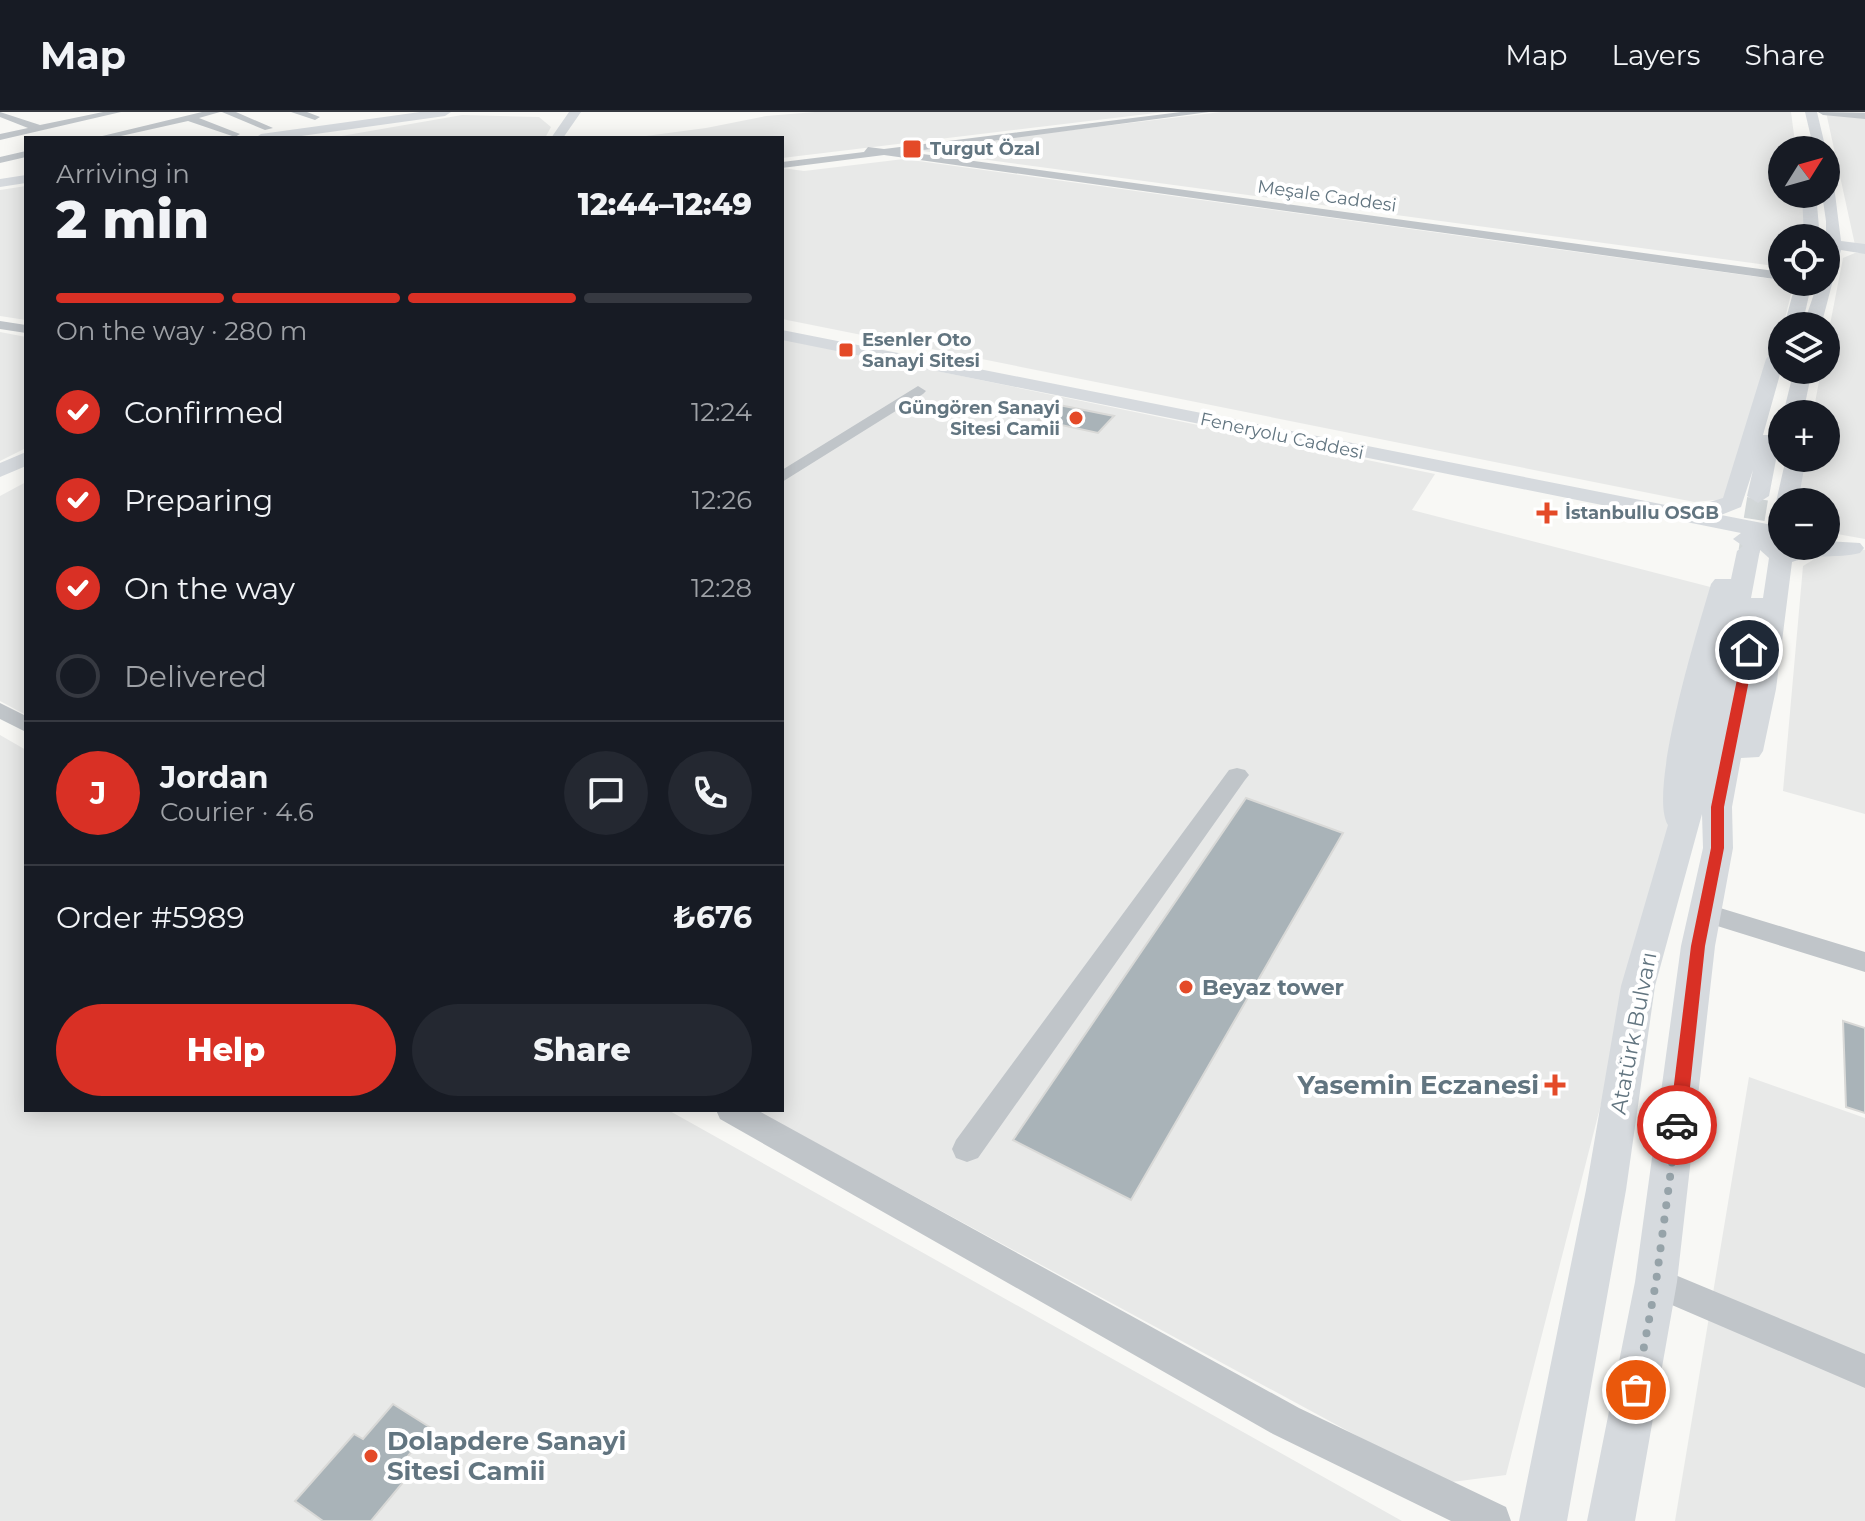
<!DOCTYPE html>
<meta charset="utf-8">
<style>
:root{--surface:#171b24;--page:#242831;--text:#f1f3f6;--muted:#9ea1a6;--line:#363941;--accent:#d93025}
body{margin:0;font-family:Montserrat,sans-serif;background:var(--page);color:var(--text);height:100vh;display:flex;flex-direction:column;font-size:30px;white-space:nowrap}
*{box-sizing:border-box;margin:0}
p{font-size:26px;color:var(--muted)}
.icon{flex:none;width:44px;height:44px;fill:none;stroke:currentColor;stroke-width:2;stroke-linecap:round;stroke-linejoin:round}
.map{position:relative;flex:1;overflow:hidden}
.panel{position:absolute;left:24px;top:24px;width:760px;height:976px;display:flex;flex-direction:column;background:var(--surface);border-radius:0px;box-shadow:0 4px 20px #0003}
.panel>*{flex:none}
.needle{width:52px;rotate:53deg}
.tools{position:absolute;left:1768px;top:24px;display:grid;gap:16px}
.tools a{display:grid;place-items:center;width:72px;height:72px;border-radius:50%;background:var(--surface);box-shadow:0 4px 20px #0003;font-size:40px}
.pin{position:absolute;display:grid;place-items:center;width:68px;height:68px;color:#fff;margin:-34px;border:4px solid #fff;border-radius:50%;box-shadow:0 2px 8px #0007}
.courier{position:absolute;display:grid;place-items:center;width:80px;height:80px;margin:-40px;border:6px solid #d93025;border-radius:50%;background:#fff;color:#222;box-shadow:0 2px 10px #0007}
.overview em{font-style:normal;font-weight:800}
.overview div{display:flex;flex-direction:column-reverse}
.overview{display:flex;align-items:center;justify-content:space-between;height:136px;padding:0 32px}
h1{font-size:52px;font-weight:800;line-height:60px}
.bar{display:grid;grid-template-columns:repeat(4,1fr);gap:12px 8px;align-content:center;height:96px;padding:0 32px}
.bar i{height:10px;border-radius:6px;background:var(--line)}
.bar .current{background:var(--accent)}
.bar p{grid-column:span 4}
.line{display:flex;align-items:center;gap:20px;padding:0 32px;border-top:2px solid var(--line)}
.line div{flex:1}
.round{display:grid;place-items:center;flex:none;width:84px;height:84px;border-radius:42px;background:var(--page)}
ol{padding:0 32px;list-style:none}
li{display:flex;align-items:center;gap:24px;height:88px}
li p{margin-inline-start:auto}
li .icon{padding:8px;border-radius:50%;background:var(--accent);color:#fff;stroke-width:4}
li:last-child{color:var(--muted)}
li i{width:44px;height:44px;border:4px solid var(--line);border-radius:50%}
.button{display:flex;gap:16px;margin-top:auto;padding:16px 32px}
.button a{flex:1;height:92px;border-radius:48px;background:var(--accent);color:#fff;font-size:32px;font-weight:800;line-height:92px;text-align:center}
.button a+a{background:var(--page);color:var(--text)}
header{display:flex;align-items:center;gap:48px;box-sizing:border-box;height:112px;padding:0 40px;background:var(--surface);border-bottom:2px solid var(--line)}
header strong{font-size:38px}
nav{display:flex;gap:44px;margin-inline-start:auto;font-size:28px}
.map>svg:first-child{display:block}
.built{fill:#e8e9e8}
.building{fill:#a9b3b8;stroke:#d9d9d7;stroke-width:2}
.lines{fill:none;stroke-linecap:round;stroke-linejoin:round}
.major-tunnel{stroke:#d2d7d8;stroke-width:21;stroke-dasharray:21 11;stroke-linecap:butt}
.minor{fill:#c0c5c9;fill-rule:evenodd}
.major{fill:#d6dade;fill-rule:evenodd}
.route{fill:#d93025}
.done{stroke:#96a3a9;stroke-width:8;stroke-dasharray:0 14.4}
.poi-dot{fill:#e44a28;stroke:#fff;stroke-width:3}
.labels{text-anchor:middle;stroke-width:8;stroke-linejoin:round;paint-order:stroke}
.far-poi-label{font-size:18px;font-weight:bold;fill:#627580;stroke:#fff;text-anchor:start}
.far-street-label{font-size:18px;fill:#627580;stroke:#fff}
.poi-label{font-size:22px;font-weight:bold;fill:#627580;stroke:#fff;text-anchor:start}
.street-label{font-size:22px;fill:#627580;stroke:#fff}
.near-poi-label{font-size:26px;font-weight:bold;fill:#627580;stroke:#fff;text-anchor:end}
</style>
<header>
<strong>Map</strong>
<nav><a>Map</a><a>Layers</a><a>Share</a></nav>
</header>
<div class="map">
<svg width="1865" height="1409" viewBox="0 0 1865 1409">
<rect width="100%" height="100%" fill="#f8f8f5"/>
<path class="built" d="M 815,0 L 1164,0 L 782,46 L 782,26 L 631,26 L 706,16 L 766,4 Z
M 1221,0 L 1791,0 L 1796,38 L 1782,38 L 1782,82 L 1802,82 L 1807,120 L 1805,126 L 1782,126 L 1782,155 L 922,39 L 922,36 Z
M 1826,0 L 1865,0 L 1865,133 L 1855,133 Z
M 462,3 L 539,5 L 551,15 L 545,26 L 330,26 Z
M 904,47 L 1794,170 L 1742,380 L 1727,387 L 1694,390 L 782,207 L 782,56 L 804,59 Z
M 26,74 L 26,208 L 0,204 L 0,78 Z
M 1855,141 L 1865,141 L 1865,427 L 1826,420 L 1826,390 L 1796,390 L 1804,346 L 1826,346 L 1826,302 L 1813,302 L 1821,258 L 1826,258 L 1826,233 L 1843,146 Z
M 0,220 L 26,225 L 26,336 L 0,349 Z
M 782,227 L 1435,362 L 1412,398 L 1726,479 L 1666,738 L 1506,1363 L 1444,1371 L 755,998 L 782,998 Z
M 26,370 L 26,603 L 0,589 L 0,384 Z
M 1852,435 L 1865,438 L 1865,702 L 1783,679 L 1803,454 L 1824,441 Z
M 0,623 L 26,638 L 26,998 L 668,998 L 1402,1409 L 0,1409 Z
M 1749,965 L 1865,1006 L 1865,1409 L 1675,1409 Z"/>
<path class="building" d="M 1054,292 L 1114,304 L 1098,321 L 1038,308 Z
M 1246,686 L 1343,721 L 1131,1088 L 1013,1028 Z
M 1843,909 L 1865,916 L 1865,1001 L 1846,995 Z
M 393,1292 L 431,1316 L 394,1361 L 405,1368 L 371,1409 L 323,1409 L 295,1389 L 354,1322 L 363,1327 Z"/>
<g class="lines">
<path class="major-tunnel" d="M 1749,439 L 1758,384"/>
<path class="minor" d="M 0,0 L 40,13 L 103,0 L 121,0 L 0,28 L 0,22 L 28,16 L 0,5 Z
M 202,0 L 220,0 L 199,6 L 240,22 L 235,25 L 188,9 L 112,26 L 94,26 Z
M 222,0 L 236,0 L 273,16 L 265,18 Z
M 291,0 L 307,0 L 320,5 L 315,8 Z
M 1181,0 L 1209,0 L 908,40 L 1782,160 L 1782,168 L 884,43 L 782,56 L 782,50 L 864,40 L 868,35 L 884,37 Z
M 1818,0 L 1865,1 L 1865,7 L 1823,3 Z
M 26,39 L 26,45 L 0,51 L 0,45 Z
M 0,209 L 26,213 L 26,221 L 0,217 Z
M 918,274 L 926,279 L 923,282 L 782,370 L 782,358 Z
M 0,591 L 26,604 L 26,620 L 0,607 Z
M 1237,656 L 1245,658 L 1249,663 L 1245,668 L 978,1046 L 967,1050 L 956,1046 L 952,1037 L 956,1028 L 1229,658 Z
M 1707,792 L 1865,840 L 1865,860 L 1698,808 L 1694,801 L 1698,794 Z
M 716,998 L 757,998 L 1299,1296 L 1506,1395 L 1511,1409 L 1451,1409 L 1273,1322 L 720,1007 Z
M 1656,1155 L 1865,1242 L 1865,1276 L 1644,1181 L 1639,1170 L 1644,1159 Z"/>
<path class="major" d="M 420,0 L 451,0 L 445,4 L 287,26 L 255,26 L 261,22 Z
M 569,0 L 581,0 L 563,26 L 551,26 Z
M 1805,0 L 1817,0 L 1826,38 L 1826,39 L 1814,38 Z
M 1826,62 L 1833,66 L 1841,129 L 1865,132 L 1865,142 L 1841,138 L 1821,214 L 1803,214 L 1818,170 L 1826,170 L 1826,109 L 1822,82 L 1826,82 Z
M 26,63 L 26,71 L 0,75 L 0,67 Z
M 1802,82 L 1816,82 L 1820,126 L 1804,126 Z
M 1796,170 L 1812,170 L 1802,214 L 1784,214 Z
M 782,218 L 1686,397 L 1723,386 L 1766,247 L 1776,235 L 1782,234 L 1782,255 L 1763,323 L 1777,323 L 1780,327 L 1769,384 L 1758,391 L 1747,384 L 1753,358 L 1741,395 L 1721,403 L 1782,415 L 1782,429 L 1774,427 L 1786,436 L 1826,434 L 1826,429 L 1860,431 L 1864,436 L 1860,441 C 1836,447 1817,441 1792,450 L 1776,577 L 1763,639 L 1759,645 L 1741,646 L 1732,695 L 1733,736 L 1715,834 L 1677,1170 L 1635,1409 L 1587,1409 L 1635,1170 L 1681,834 L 1703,736 L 1702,702 L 1655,874 L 1626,1078 L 1567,1409 L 1519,1409 L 1586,1078 L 1621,874 L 1668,713 C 1647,680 1699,513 1711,472 L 1715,467 L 1731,467 L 1737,439 L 1743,434 L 1733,427 L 1741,421 L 782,228 ZM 1760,438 L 1769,446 L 1763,486 L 1751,486 Z
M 1794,258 L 1812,258 L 1803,302 L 1783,302 Z
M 26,340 L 26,354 L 0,365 L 0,351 Z
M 1786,346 L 1806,346 L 1798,390 L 1782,390 L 1782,395 L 1776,390 Z"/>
</g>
<path class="route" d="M 1749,535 L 1755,538 L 1724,695 L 1724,736 L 1705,834 L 1686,1013 L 1677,1020 L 1669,1013 L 1691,834 L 1711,736 L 1711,695 L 1743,538 Z"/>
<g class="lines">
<path class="done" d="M 1636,1278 L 1656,1170 L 1677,1013"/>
</g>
<g class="poi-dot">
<rect x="902" y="27" width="20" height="20" rx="4"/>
<rect x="838" y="230" width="16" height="16" rx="4"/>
<circle cx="1076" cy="306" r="8"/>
<path d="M1543 389h8v8h8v8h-8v8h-8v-8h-8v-8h8z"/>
<circle cx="1186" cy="875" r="8"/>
<path d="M1551 961h8v8h8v8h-8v8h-8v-8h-8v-8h8z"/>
<circle cx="371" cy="1344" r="8"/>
</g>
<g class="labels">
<g class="far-poi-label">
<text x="930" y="43">Turgut Özal</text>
<text x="862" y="234">Esenler Oto<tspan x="862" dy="21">Sanayi Sitesi</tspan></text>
<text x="1060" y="302" text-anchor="end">Güngören Sanayi<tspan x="1060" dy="21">Sitesi Camii</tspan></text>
<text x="1565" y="407">İstanbullu OSGB</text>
</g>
<g class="far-street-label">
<text transform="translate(1327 84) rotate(8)" y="6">Meşale Caddesi</text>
<text transform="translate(1282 324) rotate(12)" y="6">Feneryolu Caddesi</text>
</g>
<g class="poi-label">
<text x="1202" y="883">Beyaz tower</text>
</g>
<g class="street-label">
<text transform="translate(1633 921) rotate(-79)" y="8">Atatürk Bulvarı</text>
</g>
<g class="near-poi-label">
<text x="1539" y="982">Yasemin Eczanesi</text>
<text x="387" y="1338" text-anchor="start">Dolapdere Sanayi<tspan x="387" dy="30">Sitesi Camii</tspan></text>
</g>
</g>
</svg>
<div class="tools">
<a><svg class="needle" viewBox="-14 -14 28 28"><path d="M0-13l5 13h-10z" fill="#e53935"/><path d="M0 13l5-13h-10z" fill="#9ea1a6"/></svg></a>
<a><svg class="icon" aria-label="locate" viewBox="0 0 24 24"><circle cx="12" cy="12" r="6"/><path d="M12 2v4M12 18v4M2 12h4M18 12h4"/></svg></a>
<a><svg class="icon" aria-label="layers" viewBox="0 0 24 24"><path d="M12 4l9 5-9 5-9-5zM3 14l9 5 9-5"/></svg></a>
<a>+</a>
<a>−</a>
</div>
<div class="pin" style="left:1636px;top:1278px;background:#ea580c"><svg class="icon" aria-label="bag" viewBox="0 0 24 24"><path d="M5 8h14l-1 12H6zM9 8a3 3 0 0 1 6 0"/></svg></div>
<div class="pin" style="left:1749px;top:538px;background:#1f2937"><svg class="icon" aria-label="home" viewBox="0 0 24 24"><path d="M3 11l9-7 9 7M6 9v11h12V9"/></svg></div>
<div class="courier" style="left:1677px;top:1013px"><svg class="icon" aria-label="car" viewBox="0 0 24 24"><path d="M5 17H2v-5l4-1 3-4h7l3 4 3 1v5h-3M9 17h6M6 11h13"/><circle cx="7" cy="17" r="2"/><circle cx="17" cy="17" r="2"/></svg></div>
<section class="panel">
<div class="overview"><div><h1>2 min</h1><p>Arriving in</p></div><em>12:44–12:49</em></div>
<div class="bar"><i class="current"></i><i class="current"></i><i class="current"></i><i></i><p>On the way · 280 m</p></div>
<ol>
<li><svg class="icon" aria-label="check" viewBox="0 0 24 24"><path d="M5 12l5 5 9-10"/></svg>Confirmed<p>12:24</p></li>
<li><svg class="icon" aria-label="check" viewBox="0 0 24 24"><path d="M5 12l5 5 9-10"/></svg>Preparing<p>12:26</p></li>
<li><svg class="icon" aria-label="check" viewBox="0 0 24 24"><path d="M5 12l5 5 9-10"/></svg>On the way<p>12:28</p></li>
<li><i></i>Delivered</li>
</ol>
<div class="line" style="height:144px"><b class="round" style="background:var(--accent);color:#fff">J</b><div><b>Jordan</b><p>Courier · 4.6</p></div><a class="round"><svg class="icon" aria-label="chat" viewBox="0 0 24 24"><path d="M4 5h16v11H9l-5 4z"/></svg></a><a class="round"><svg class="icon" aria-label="phone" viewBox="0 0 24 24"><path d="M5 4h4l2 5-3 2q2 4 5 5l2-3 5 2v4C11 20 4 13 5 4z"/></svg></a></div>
<div class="line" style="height:104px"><div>Order #5989</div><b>₺676</b></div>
<div class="button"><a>Help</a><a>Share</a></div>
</section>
</div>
